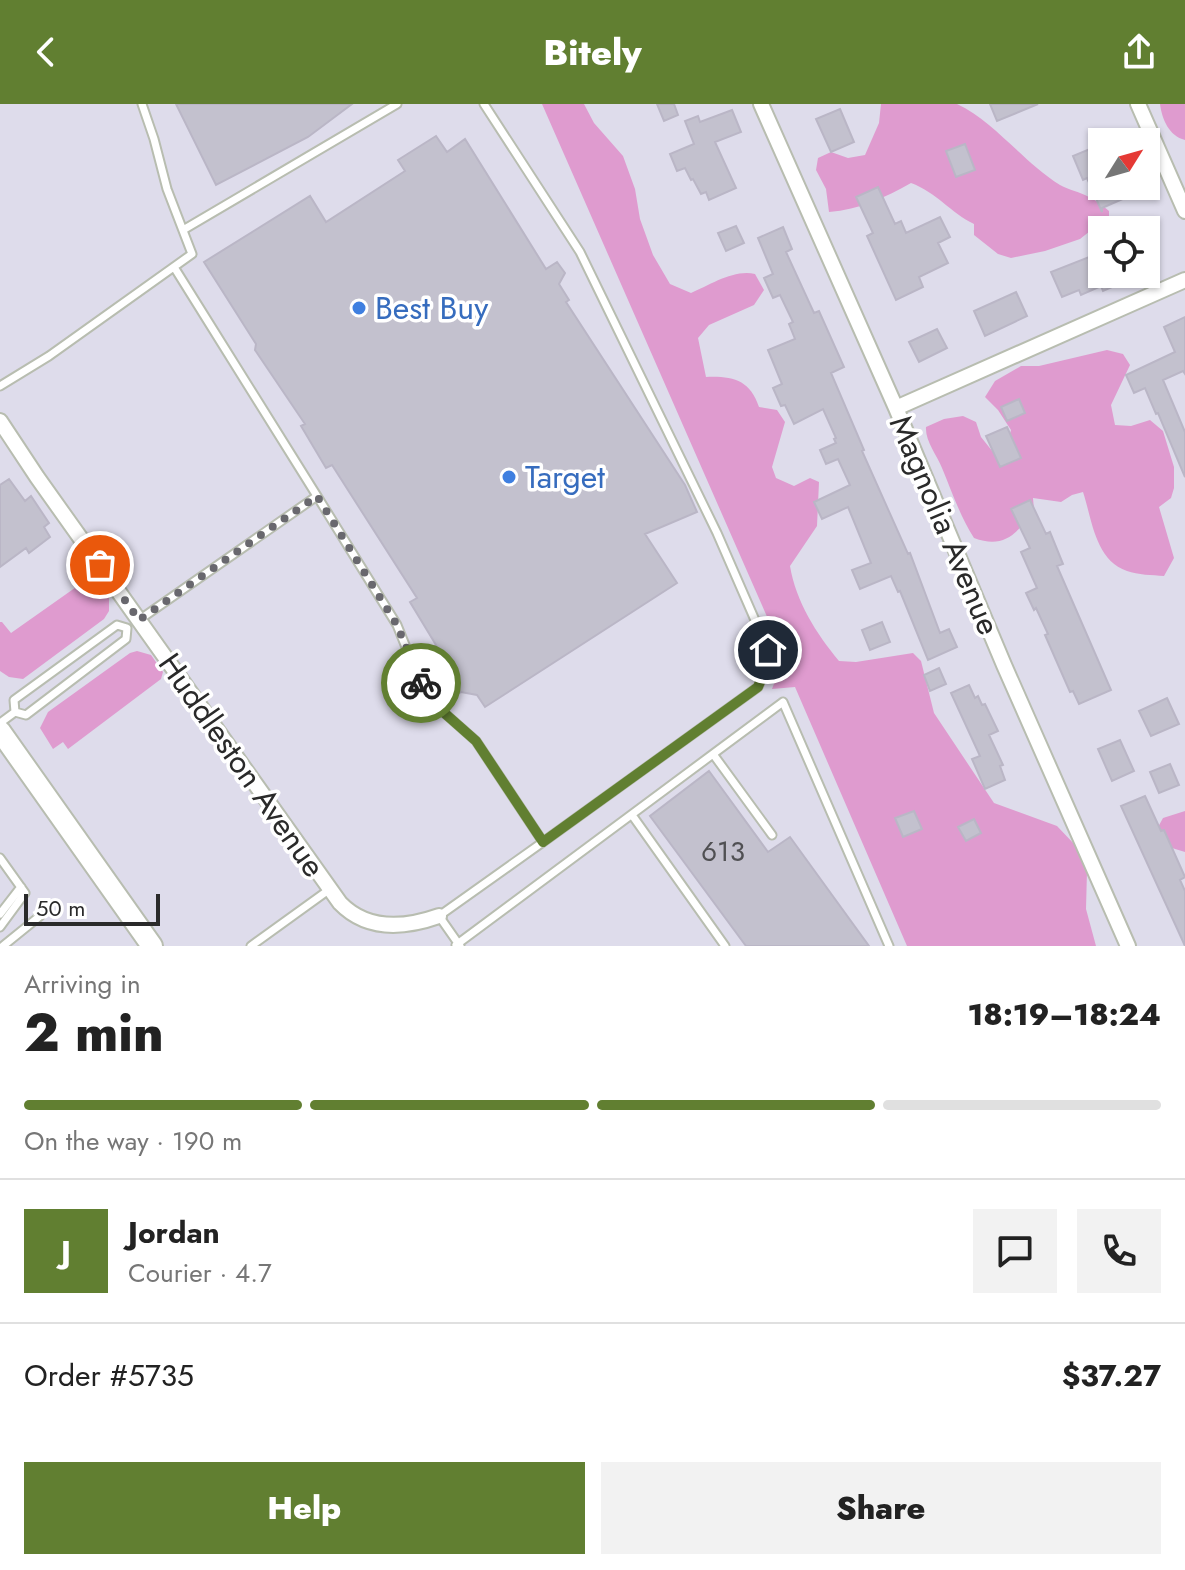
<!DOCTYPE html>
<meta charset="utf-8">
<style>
:root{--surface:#fff;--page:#f2f2f2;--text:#222;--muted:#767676;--line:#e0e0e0;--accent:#617f31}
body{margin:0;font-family:Jost,sans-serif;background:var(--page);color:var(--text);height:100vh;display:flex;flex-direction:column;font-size:30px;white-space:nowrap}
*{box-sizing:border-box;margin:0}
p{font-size:26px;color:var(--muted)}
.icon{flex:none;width:44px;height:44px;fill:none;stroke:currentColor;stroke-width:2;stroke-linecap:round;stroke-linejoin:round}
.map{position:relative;height:842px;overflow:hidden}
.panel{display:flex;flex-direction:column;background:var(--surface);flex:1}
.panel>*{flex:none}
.needle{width:52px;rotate:53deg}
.controls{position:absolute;left:1088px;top:24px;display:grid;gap:16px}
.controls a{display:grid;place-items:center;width:72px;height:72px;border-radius:0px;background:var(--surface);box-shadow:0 2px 6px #0004;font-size:40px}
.scale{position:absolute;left:24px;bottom:20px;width:136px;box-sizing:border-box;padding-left:8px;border:4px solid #2a2a2a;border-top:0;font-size:22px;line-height:28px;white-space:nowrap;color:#2a2a2a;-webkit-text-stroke:6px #fff;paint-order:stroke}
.pin{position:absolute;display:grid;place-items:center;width:68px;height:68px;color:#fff;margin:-34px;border:4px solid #fff;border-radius:50%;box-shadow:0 2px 8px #0007}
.courier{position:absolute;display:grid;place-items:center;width:80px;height:80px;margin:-40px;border:6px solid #617f31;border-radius:50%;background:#fff;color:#222;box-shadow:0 2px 10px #0007}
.summary em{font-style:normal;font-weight:800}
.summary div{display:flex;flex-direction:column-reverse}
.summary{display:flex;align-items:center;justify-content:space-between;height:136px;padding:0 24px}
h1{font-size:52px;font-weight:800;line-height:60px}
.bar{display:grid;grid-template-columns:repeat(4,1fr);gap:12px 8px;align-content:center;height:96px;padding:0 24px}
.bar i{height:10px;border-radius:6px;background:var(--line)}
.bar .on{background:var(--accent)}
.bar p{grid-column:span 4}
.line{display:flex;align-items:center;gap:20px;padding:0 24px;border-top:2px solid var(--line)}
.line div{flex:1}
.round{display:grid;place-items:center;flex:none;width:84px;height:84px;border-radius:0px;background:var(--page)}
.action{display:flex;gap:16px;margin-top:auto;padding:16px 24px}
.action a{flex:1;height:92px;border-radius:0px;background:var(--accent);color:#fff;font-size:32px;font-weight:800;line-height:92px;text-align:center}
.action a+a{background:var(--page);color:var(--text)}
header{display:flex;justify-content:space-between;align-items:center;height:104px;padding:0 24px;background:var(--accent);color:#fff;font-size:36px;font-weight:800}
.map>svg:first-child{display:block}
.green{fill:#df9bcf}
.building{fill:#c3c1ce;stroke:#bab6c6;stroke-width:2}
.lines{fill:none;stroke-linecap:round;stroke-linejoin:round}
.lane-casing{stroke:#b8bdb0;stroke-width:11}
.street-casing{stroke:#b8bdb0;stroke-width:18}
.secondary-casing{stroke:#b8bdb0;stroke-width:24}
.lane{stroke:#fff;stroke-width:7}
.street{stroke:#fff;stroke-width:14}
.secondary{stroke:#fff;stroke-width:20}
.done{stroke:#69686e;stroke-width:8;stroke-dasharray:0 14.4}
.route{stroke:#617f31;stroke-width:10}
.shop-dot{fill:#3f7fe0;stroke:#fff;stroke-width:3}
.labels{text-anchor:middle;stroke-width:7;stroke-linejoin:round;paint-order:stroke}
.number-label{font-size:28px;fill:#505053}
.shop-label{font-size:32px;fill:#366cbe;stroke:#fff;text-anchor:start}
.street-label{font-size:32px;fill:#2a2a2a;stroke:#fff}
</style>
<header><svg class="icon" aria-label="back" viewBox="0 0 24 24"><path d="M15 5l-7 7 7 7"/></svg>Bitely<svg class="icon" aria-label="share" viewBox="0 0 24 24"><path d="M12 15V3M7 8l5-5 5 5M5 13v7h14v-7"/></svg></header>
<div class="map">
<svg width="1185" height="842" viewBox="0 0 1185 842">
<rect width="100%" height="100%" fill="#dedceb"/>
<path class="green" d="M 542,0 L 584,0 L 594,19 L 623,52 L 635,85 L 640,115 L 653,151 L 670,180 L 691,189 C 710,181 734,165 755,170 L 764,186 L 754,201 L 709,221 L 698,234 L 706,273 C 733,272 750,276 759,303 L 777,306 L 785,318 L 772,363 L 776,374 L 794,382 L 810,374 L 819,378 L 817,422 L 790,462 C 796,498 816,529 839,557 L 856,558 L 913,549 L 921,557 L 934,609 L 994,699 L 1057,722 L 1076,742 L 1087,767 L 1086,805 L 1096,842 L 907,842 L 795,583 L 772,585 C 778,570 783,557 779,540 Z
M 881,0 L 957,0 C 995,18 1023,58 1060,81 C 1069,86 1080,88 1089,93 C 1096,96 1103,102 1109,107 L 1109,112 L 1080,135 L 1045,147 L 1011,154 L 998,150 L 974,131 L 974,120 C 951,109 936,88 911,79 C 886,93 859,106 829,108 L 826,85 L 816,66 L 818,54 L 831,48 L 848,54 L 865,51 L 879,19 Z
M 1160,0 L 1185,0 L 1185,36 C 1169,32 1162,15 1160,0 Z
M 1107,246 L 1123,250 L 1130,261 L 1111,301 L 1115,321 L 1131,322 L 1150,316 L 1163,327 L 1174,363 L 1174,384 L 1171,394 L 1159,403 L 1174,454 L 1164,472 C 1152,471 1138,471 1127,467 C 1095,456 1092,415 1083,388 L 1072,391 L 1061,398 L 1033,394 L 1034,406 C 1017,430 1004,445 974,434 C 960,412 952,388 942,364 C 937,351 925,337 926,323 L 944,315 L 963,312 L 976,318 L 981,333 L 993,348 L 1007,340 L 1011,326 L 998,306 L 985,293 L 995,277 L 1021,262 L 1039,262 Z
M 83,460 L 109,494 L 109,507 L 104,515 L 23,575 L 9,573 L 0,567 L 0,518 L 2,518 L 11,529 L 89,474 L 82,462 Z
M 137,547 L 151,551 L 163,568 L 161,575 L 68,645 L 63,638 L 53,645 L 40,624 L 48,608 L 130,549 Z
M 1185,707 L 1185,748 L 1172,744 L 1157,733 L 1157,725 L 1163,714 Z"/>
<path class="building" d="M 176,0 L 352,0 L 308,33 L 216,81 Z
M 657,0 L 674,0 L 678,11 L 664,17 Z
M 990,0 L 1038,0 L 997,17 Z
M 840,5 L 854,38 L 831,48 L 816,15 Z
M 732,6 L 741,28 L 715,38 L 736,84 L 709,96 L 706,88 L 701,90 L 693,75 L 691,76 L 685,64 L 677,67 L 670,50 L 694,40 L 685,17 L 698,12 L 700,18 Z
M 436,32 L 447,48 L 465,35 L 546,165 L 557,158 L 565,169 L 559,180 L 569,196 L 566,198 L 685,381 L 697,408 L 645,430 L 677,479 L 485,603 L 477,591 L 461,588 L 456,591 L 428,546 L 436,541 L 410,498 L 417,494 L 332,361 L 326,364 L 301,322 L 305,320 L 255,246 L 256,240 L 204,158 L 310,92 L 326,118 L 405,67 L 398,56 Z
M 965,40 L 975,66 L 956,73 L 946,47 Z
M 1102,40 L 1102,82 L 1120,82 L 1125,94 L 1102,104 L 1102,108 L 1087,74 L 1083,76 L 1073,52 Z
M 878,83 L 895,120 L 901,117 L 906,129 L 940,113 L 950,133 L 938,139 L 948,159 L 919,173 L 923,183 L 896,196 L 867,132 L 873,129 L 856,93 Z
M 736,122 L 744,139 L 726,147 L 718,129 Z
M 783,123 L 792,145 L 786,148 L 814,209 L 819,207 L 844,263 L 831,269 L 864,346 L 862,347 L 908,450 L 910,449 L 940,529 L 949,525 L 957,543 L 928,556 L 900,487 L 898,488 L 891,472 L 860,485 L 852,466 L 871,459 L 848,403 L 822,415 L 814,398 L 850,381 L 838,355 L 826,360 L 820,346 L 836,339 L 834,335 L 836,334 L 823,305 L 794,320 L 785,301 L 781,302 L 773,284 L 782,280 L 768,246 L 795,235 L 789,220 L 793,218 L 780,191 L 773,194 L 764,174 L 773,170 L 758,134 Z
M 1102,148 L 1102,170 L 1142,170 L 1103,187 L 1101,182 L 1081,191 L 1079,186 L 1062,193 L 1051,168 Z
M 1016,188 L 1027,212 L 985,232 L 974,207 Z
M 1185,213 L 1185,270 L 1183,267 L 1163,276 L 1185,328 L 1185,373 L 1158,309 L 1156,310 L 1145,284 L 1134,289 L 1126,271 L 1175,248 L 1164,223 Z
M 937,225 L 947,244 L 919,258 L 909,238 Z
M 1019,295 L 1025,309 L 1007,317 L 1001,303 Z
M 1007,323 L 1021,354 L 1000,363 L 986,332 Z
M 9,375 L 25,397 L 31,392 L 49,419 L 44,423 L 50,433 L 29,449 L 26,444 L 0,463 L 0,381 Z
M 1030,396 L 1046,430 L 1050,428 L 1063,460 L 1057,462 L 1111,586 L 1079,600 L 1073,587 L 1070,588 L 1045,531 L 1048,530 L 1036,504 L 1034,506 L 1026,489 L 1037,484 L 1021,448 L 1030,444 L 1011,405 Z
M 882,518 L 890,538 L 870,546 L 862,526 Z
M 939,564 L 946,580 L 930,587 L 924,571 Z
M 969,581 L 975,594 L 978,592 L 982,601 L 985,600 L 998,627 L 989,631 L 1003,661 L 1000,662 L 1005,676 L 985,685 L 972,655 L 980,652 L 951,589 Z
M 1167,594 L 1179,620 L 1151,632 L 1139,607 Z
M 1120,636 L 1134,667 L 1112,677 L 1098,645 Z
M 1170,660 L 1179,681 L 1159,689 L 1150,668 Z
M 709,667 L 768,748 L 790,733 L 869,842 L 746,842 L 650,712 Z
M 1145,692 L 1161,727 L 1164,726 L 1185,773 L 1180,776 L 1185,787 L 1185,842 L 1121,702 Z
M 914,707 L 922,725 L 903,733 L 895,714 Z
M 974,715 L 981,729 L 966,737 L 958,723 Z"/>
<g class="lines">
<g class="lane-casing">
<path id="lane" d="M 484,0 L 580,148 L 717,429 L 768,546 L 765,567 L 758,583 L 543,738
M 183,126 L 397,0
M 0,282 L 49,252 L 192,150 L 167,85 L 154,35 L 142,0
M 317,392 L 397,521 L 420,578 L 441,606 L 476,637 L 543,738 L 439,812 L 460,842
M 139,516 L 317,392 L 174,163
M 117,521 L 127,524 L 126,535 L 26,611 L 15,608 L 14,596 Z
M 0,619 L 15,608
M 713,650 L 783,598 L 889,842
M 632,711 L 725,842
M 0,754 L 25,789 L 0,823
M 0,810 L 21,783
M 456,841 L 713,650 L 772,731
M 3,842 L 40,812
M 251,842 L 330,785"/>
</g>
<g class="street-casing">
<path id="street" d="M 761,0 L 896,304 L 1004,561 L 1128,842
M 1138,0 L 1185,107
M 896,304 L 1185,176
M 0,317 L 37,373 L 340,799 C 367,827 405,824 439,812"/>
</g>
<g class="secondary-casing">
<path id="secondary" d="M 0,627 L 152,842"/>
</g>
<use href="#lane" class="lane"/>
<use href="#street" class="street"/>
<use href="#secondary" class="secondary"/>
</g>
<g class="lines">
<path class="done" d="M 100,461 L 139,516 L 317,392 L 397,521 L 421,579"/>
<path class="route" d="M 421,579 L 441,606 L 476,637 L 543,738 L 758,583 L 767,560 L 768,546"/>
</g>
<g class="shop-dot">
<circle cx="359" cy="204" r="8"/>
<circle cx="509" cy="373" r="8"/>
</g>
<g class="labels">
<g class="number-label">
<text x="723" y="757">613</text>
</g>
<g class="shop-label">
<text x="375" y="215">Best Buy</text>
<text x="525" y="384">Target</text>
</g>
<g class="street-label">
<text transform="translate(945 421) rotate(67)" y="11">Magnolia Avenue</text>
<text transform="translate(242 661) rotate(55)" y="11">Huddleston Avenue</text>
</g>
</g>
</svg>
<div class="controls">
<a><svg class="needle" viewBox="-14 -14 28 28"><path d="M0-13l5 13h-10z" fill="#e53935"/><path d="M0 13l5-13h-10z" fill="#767676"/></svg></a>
<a><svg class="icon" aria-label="locate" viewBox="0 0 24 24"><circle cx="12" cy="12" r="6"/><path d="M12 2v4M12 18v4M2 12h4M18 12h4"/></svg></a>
</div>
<div class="scale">50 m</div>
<div class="pin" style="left:100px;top:461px;background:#ea580c"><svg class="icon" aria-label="bag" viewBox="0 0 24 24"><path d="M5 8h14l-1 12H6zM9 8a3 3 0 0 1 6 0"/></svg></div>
<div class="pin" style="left:768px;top:546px;background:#1f2937"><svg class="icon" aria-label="home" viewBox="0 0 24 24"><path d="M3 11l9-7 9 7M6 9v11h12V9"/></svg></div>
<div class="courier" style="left:421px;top:579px"><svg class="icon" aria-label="bike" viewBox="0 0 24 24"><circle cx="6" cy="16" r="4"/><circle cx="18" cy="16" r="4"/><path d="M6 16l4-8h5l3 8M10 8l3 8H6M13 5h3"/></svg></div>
</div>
<section class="panel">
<div class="summary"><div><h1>2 min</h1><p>Arriving in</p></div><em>18:19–18:24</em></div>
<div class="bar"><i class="on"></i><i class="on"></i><i class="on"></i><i></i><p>On the way · 190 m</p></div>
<div class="line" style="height:144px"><b class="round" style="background:var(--accent);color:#fff">J</b><div><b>Jordan</b><p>Courier · 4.7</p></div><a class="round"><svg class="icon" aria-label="chat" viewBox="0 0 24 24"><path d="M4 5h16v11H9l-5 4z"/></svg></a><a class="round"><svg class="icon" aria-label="phone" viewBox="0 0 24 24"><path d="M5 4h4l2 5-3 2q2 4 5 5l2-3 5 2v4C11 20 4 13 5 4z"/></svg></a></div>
<div class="line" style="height:104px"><div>Order #5735</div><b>$37.27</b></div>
<div class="action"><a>Help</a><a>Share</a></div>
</section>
